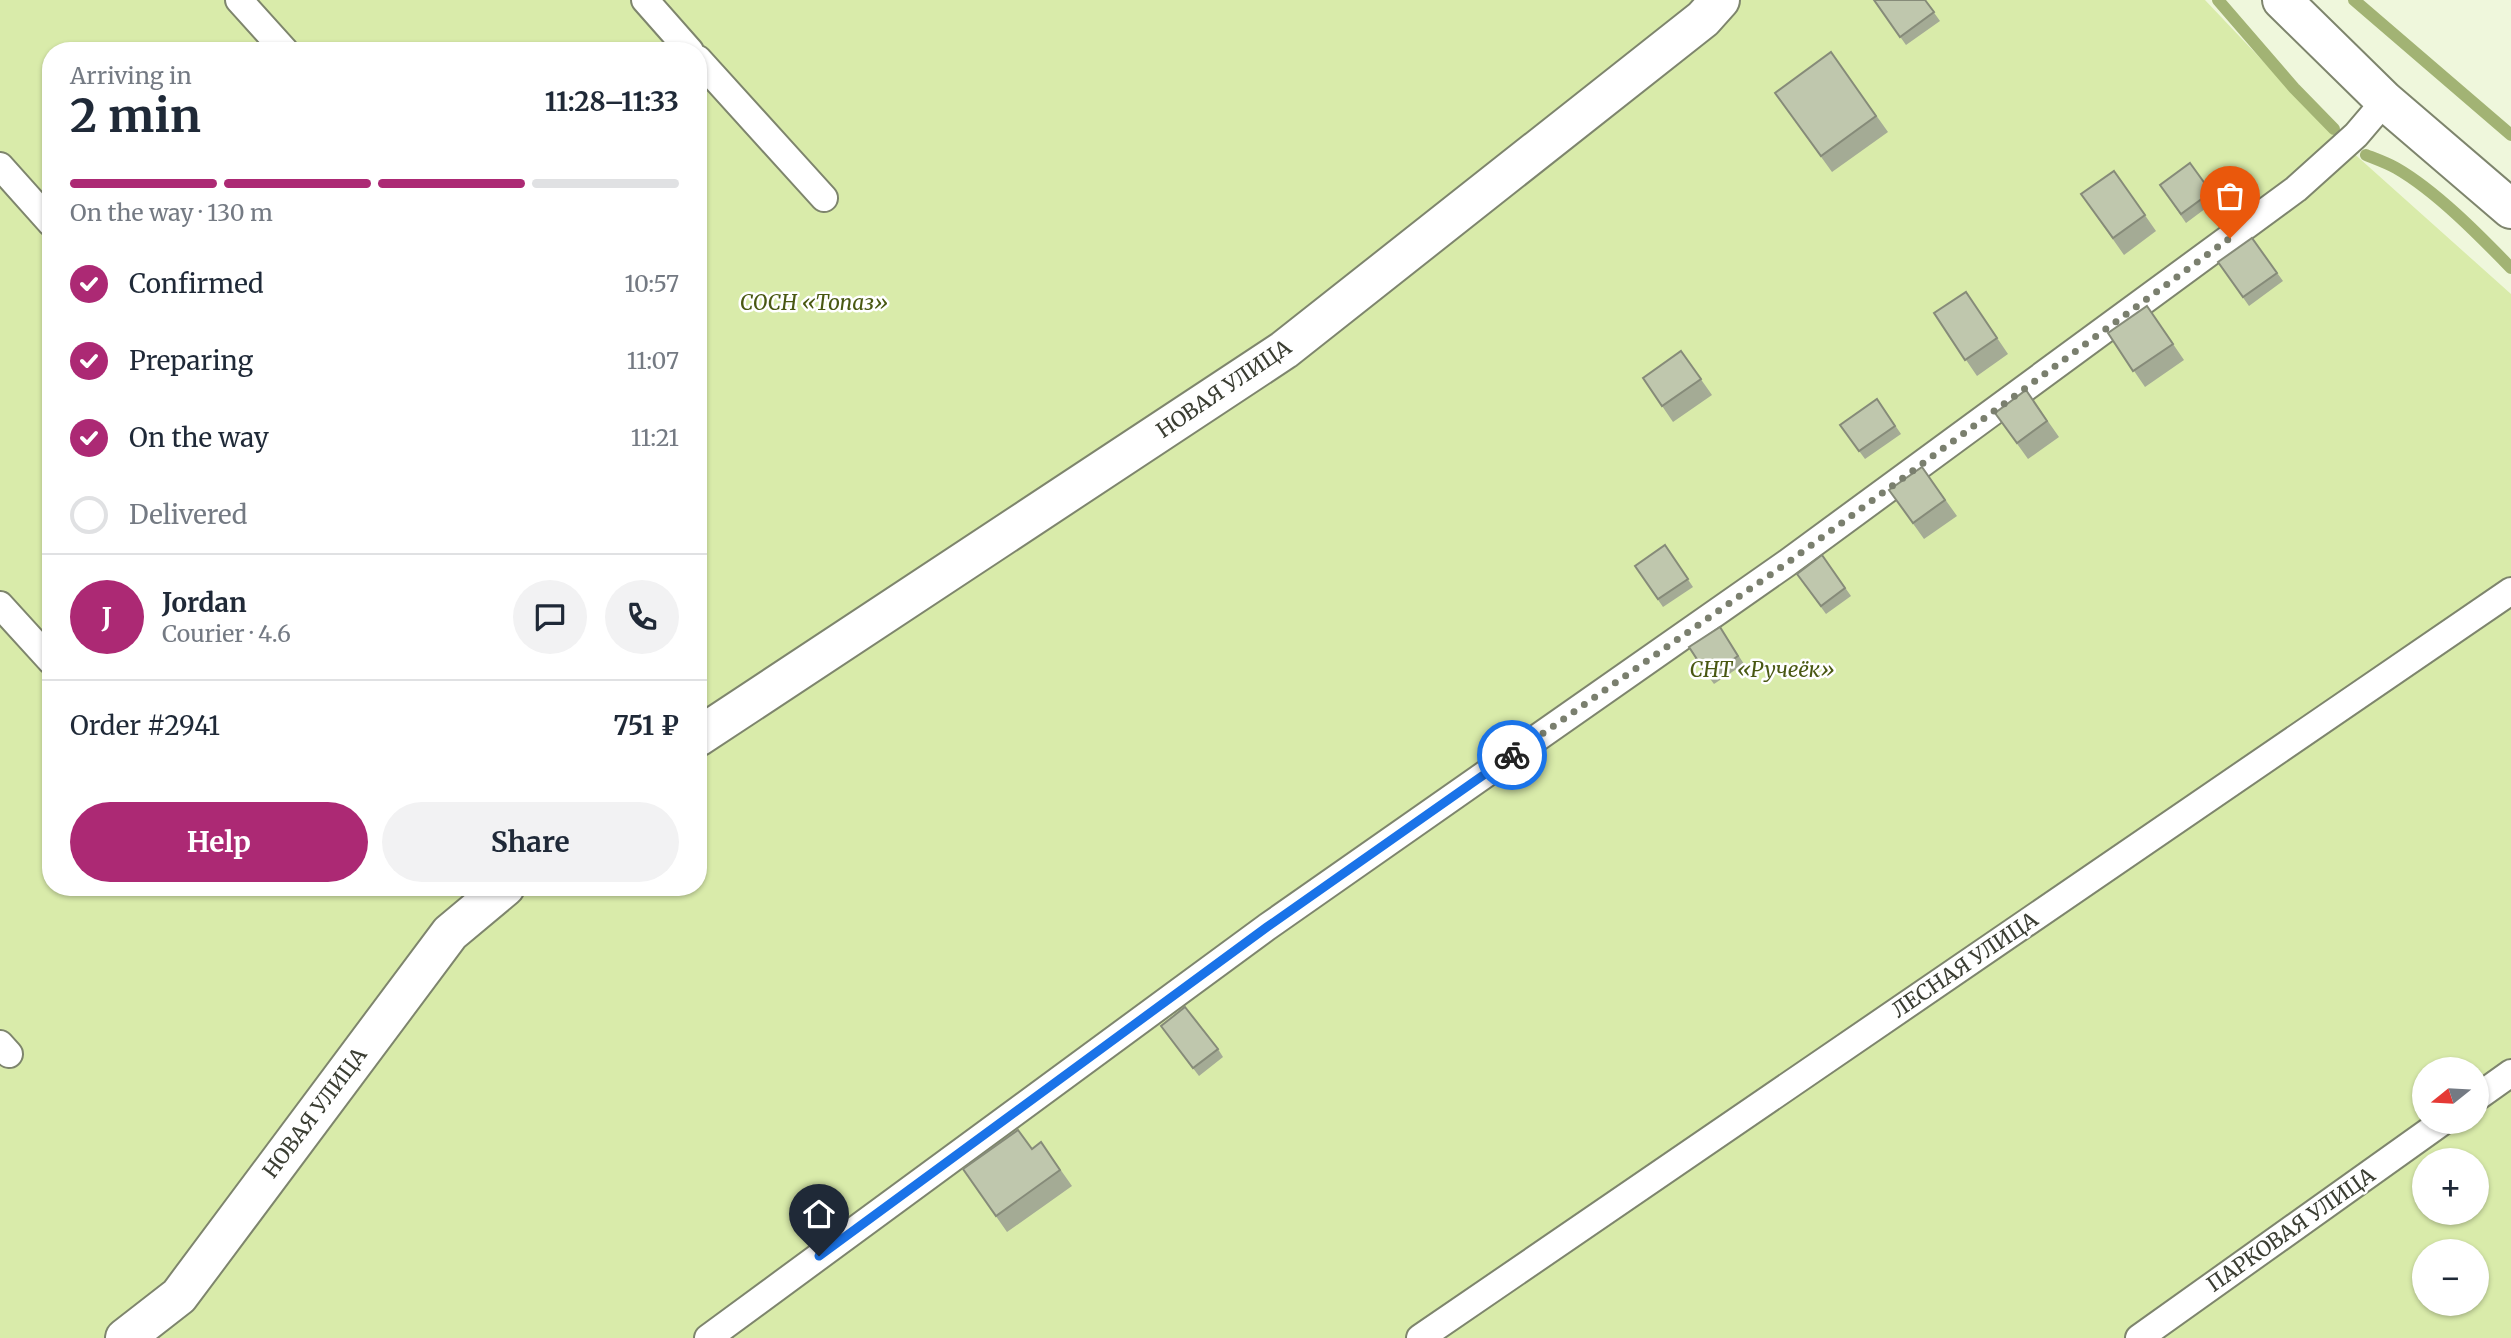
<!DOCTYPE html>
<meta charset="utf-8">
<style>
:root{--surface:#fff;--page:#f2f2f3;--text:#1f2937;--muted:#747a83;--line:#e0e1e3;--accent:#ac2974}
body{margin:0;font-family:Merriweather,serif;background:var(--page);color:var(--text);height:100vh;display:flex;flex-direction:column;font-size:26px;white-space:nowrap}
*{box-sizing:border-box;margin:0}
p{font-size:23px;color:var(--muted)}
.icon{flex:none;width:38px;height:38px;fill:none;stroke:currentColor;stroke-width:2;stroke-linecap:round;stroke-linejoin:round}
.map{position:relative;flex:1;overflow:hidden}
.side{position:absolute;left:42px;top:42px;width:665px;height:854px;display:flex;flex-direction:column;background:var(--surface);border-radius:28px;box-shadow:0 2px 5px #0004}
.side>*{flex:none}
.needle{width:46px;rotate:252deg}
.fabs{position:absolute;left:2412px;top:1057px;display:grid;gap:14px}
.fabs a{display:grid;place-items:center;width:77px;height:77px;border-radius:50%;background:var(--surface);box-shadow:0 2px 5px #0004;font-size:35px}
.pin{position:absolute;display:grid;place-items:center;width:60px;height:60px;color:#fff;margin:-72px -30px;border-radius:50% 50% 50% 0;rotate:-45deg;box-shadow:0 0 7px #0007}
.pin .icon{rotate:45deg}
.courier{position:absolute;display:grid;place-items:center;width:70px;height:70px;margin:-35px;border:5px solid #1a73e8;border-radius:50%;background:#fff;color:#222;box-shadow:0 2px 9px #0007}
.summary em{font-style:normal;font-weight:700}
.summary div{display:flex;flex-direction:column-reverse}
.summary{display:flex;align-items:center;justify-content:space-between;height:119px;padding:0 28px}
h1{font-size:46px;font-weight:700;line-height:52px}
.bar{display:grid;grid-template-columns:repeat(4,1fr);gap:10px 7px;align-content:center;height:84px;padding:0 28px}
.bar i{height:9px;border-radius:5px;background:var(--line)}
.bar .selected{background:var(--accent)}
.bar p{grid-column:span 4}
.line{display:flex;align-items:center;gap:18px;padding:0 28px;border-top:2px solid var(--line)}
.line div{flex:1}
.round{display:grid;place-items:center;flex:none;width:74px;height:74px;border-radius:37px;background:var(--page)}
ol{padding:0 28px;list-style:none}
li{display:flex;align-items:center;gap:21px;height:77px}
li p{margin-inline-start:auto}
li .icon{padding:7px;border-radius:50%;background:var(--accent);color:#fff;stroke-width:4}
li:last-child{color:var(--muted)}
li i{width:38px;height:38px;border:4px solid var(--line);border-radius:50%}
.cta{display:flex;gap:14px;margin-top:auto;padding:14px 28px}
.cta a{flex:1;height:80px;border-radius:42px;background:var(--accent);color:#fff;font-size:28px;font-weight:700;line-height:80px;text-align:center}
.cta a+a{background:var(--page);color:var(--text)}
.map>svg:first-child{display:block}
.green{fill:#d9ebaa;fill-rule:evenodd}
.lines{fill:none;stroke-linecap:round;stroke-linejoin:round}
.stream{stroke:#a2b374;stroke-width:12}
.service-casing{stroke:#7e856d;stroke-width:30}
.minor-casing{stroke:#7e856d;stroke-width:42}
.service{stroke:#fff;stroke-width:26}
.minor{stroke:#fff;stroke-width:38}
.wall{fill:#a4ab95}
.building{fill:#bfc7ad;stroke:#868b79;stroke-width:2}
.done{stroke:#7a7f6e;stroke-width:7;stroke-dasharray:0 12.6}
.route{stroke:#1a73e8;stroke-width:9}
.labels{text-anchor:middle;stroke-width:5;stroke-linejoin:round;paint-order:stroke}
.park-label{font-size:21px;font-style:italic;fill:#495812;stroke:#fff}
.street-label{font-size:21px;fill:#3b3e33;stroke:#fff}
</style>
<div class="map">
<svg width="2511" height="1338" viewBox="0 0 2511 1338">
<rect width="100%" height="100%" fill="#eff7dc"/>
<path class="green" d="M 0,0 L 2205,0 L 2331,133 L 2511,294 L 2511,1338 L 0,1338 ZM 51,51 L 698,51 L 698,887 L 51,887 ZM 2424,1069 L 2476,1069 L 2476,1122 L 2424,1122 ZM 2424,1160 L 2476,1160 L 2476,1213 L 2424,1213 ZM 2424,1251 L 2476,1251 L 2476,1304 L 2424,1304 Z"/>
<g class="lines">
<path class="stream" d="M 2218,0 L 2294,88 L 2334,129
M 2354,0 L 2511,135
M 2366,155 C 2376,159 2387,163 2396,168 C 2436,191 2479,235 2511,268"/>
<g class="service-casing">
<path id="service" d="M 239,0 L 285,51
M 645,0 L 690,51
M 698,59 L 824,198
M 0,166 L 51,223
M 0,605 L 51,661
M 0,1044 L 9,1054
M 2476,1098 L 2511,1073
M 708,1338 L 1267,927 L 1787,563 L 2296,189 L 2356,135 L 2385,101
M 1420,1338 L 2511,591
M 2139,1338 L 2442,1122"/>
</g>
<g class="minor-casing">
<path id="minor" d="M 2282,0 L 2385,101 L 2511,209
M 698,737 L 1284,350 L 1703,19 L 1720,0
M 125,1338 L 179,1296 L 450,933 L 505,887"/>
</g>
<use href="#service" class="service"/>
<use href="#minor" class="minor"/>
</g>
<path class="wall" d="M 1874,0 L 1925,0 L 1940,21 L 1906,45 Z
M 1831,52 L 1888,132 L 1832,172 L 1775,93 Z
M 2190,163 L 2217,200 L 2186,223 L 2160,185 Z
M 2114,171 L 2156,231 L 2124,255 L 2081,194 Z
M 2252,238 L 2283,281 L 2249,306 L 2218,262 Z
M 1966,292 L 2008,354 L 1977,376 L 1934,313 Z
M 2147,306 L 2184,360 L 2145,387 L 2108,333 Z
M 1681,351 L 1712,395 L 1673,422 L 1643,378 Z
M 2026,390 L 2059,437 L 2028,459 L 1995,413 Z
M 1877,399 L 1901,434 L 1865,459 L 1840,425 Z
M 1922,467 L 1957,516 L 1924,539 L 1889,490 Z
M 1665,545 L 1693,587 L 1663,607 L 1635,566 Z
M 1822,555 L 1851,596 L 1826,614 L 1797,574 Z
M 1720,627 L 1744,664 L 1714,684 L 1708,676 Z
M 1167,1034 L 1218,1049 L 1223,1057 L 1199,1076 Z
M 1041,1142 L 1072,1186 L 1007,1232 L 963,1169 L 1032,1149 Z"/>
<path class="building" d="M 1874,0 L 1925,0 L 1934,12 L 1900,37 Z
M 1831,52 L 1876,116 L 1821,156 L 1775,93 Z
M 2190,163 L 2211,192 L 2181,214 L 2160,185 Z
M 2114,171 L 2145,215 L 2113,238 L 2081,194 Z
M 2252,238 L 2277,273 L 2243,297 L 2218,262 Z
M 1966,292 L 1997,338 L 1965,360 L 1934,313 Z
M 2147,306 L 2173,344 L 2133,371 L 2108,333 Z
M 1681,351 L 1701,379 L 1662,406 L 1643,378 Z
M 2026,390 L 2047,421 L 2017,443 L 1995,413 Z
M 1877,399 L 1895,426 L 1859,451 L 1840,425 Z
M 1922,467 L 1945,500 L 1913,523 L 1889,490 Z
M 1665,545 L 1688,579 L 1658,599 L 1635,566 Z
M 1822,555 L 1845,588 L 1821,606 L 1797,574 Z
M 1720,627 L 1738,656 L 1708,676 L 1689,647 Z
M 1185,1007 L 1218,1049 L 1193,1068 L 1161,1026 Z
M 1018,1130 L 1032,1149 L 1041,1142 L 1060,1170 L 996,1216 L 963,1169 Z"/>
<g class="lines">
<path class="done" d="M 1512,755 L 1787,563 L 2230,238"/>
<path class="route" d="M 819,1256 L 1267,927 L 1512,755"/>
</g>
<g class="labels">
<g class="park-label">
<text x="814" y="310">СОСН «Топаз»</text>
<text x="1762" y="677">СНТ «Ручеёк»</text>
</g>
<g class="street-label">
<text transform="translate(1224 389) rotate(-34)" y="7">НОВАЯ УЛИЦА</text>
<text transform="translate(1965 965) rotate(-34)" y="7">ЛЕСНАЯ УЛИЦА</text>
<text transform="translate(315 1113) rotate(-53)" y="7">НОВАЯ УЛИЦА</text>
<text transform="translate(2291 1230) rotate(-35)" y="7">ПАРКОВАЯ УЛИЦА</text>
</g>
</g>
</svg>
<div class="fabs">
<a><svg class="needle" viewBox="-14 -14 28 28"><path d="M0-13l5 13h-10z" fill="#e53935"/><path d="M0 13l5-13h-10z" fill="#747a83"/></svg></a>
<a>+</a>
<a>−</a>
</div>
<div class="pin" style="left:2230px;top:238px;background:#ea580c"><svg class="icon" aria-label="bag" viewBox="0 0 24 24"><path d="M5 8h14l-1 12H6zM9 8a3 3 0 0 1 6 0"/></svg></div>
<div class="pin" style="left:819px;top:1256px;background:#1f2937"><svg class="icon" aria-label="home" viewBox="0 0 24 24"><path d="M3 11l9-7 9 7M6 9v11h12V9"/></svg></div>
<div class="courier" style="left:1512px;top:755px"><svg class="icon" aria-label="bike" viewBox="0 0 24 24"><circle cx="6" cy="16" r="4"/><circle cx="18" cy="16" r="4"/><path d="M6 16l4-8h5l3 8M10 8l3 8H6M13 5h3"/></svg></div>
<section class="side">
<div class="summary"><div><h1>2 min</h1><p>Arriving in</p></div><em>11:28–11:33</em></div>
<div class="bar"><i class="selected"></i><i class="selected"></i><i class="selected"></i><i></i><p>On the way · 130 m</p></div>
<ol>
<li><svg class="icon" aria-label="check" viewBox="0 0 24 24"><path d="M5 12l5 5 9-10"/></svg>Confirmed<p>10:57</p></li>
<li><svg class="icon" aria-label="check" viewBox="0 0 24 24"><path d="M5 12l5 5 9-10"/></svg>Preparing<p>11:07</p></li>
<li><svg class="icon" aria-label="check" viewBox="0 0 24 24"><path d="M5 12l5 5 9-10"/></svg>On the way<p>11:21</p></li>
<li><i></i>Delivered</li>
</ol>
<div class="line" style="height:126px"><b class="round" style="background:var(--accent);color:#fff">J</b><div><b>Jordan</b><p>Courier · 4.6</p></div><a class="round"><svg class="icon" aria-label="chat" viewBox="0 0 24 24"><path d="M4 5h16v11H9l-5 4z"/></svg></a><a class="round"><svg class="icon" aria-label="phone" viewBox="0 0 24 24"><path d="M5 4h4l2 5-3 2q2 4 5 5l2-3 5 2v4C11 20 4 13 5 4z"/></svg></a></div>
<div class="line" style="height:91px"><div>Order #2941</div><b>751 ₽</b></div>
<div class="cta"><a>Help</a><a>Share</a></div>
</section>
</div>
